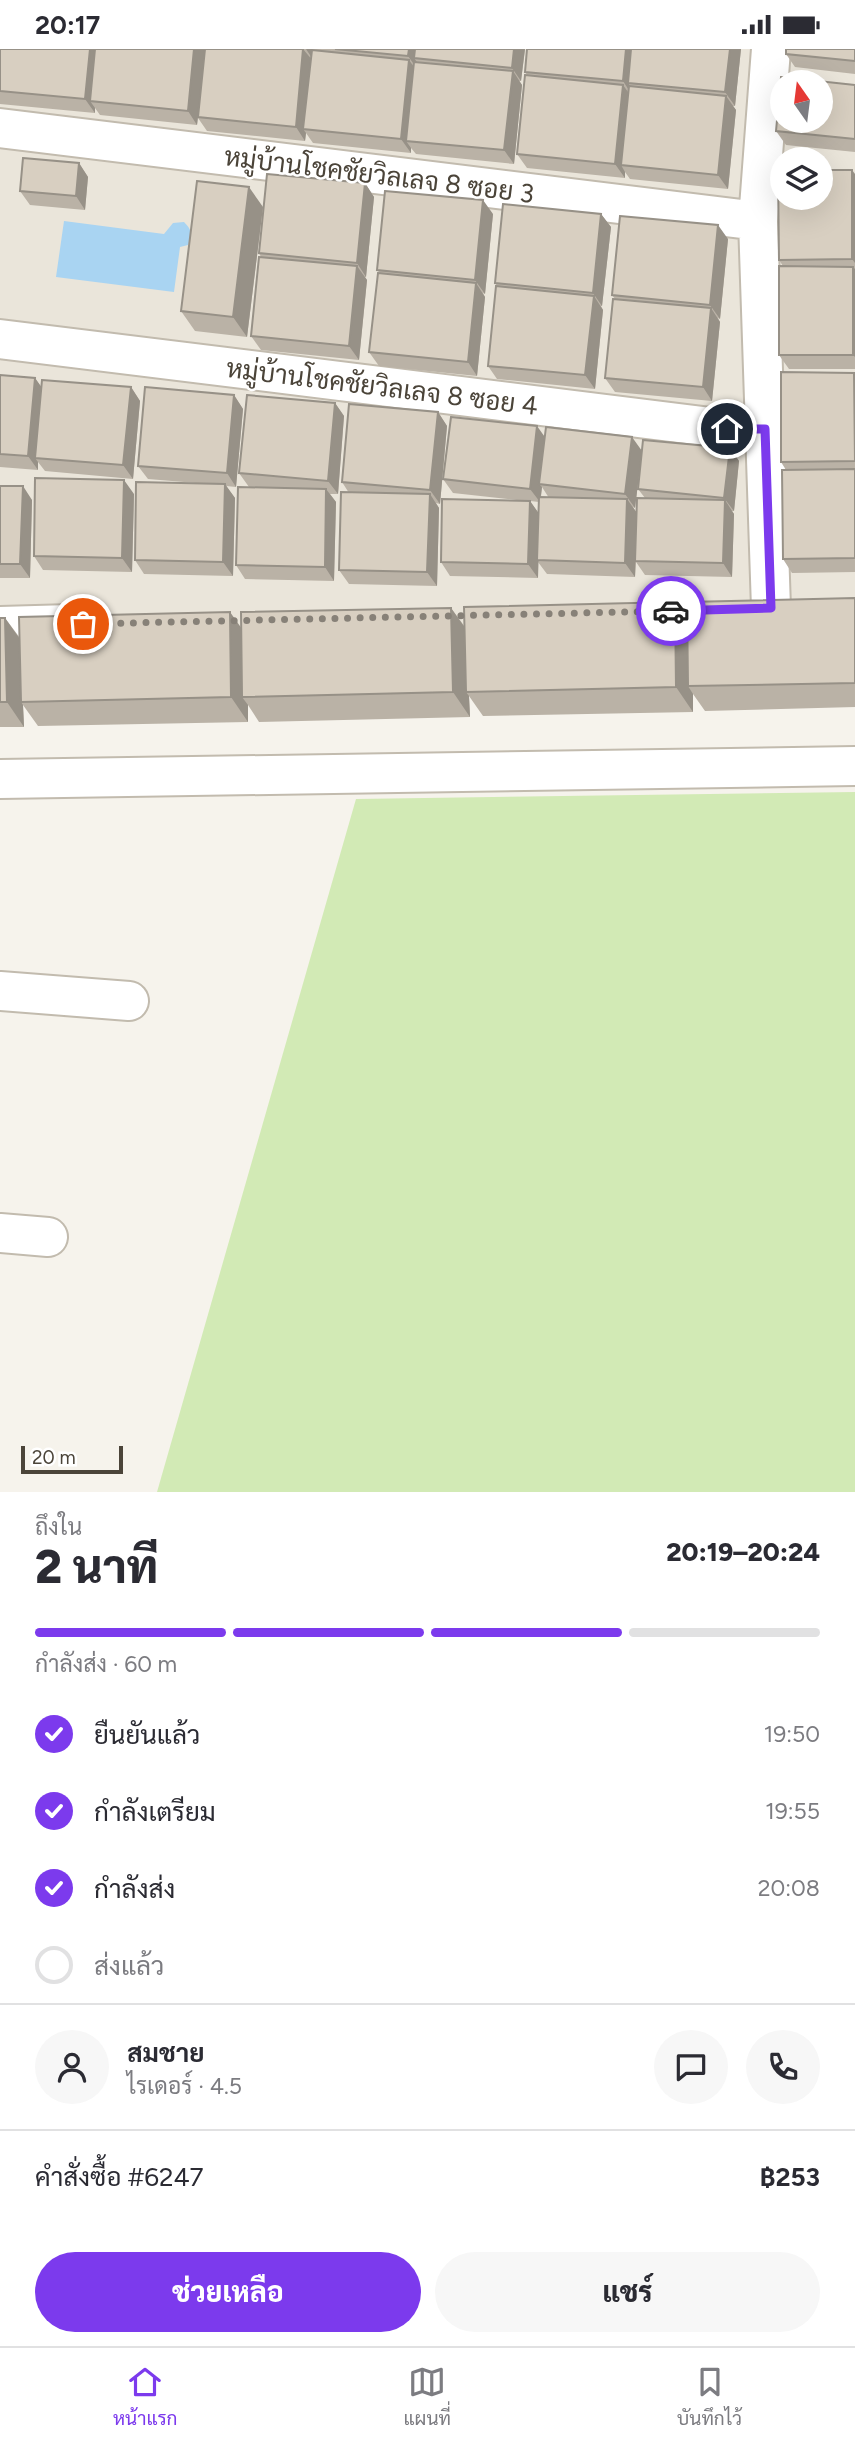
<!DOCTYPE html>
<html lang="th">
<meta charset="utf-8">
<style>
:root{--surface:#fff;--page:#f7f7f7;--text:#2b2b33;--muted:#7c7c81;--line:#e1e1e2;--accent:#7c3aed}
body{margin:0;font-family:Figtree,Sarabun,sans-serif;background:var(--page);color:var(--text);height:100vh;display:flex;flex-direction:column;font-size:26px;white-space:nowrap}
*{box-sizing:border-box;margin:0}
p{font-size:23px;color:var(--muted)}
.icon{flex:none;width:38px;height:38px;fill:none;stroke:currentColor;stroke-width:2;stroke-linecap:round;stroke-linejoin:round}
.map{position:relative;height:1443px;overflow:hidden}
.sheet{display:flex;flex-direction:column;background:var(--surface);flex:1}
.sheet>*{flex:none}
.needle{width:46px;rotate:346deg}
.fabs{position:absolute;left:770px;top:21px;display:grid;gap:14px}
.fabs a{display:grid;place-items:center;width:63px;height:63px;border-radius:50%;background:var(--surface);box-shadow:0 7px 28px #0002;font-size:35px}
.scale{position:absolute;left:21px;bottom:18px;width:102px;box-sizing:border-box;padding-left:7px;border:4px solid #4b4439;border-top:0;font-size:19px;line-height:24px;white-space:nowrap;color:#4b4439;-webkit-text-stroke:5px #fff;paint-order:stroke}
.pin{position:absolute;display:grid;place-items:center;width:60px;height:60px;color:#fff;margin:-30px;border:4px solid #fff;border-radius:50%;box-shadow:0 2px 7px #0007}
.courier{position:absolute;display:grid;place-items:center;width:70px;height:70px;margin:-35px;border:5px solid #7c3aed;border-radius:50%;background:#fff;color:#222;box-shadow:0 2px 9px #0007}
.head em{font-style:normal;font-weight:800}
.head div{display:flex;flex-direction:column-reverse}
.head{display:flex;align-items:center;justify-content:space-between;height:119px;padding:0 35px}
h1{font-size:46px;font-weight:800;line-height:52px}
.bar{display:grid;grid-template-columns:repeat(4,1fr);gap:10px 7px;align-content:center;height:84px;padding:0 35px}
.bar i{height:9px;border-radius:5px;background:var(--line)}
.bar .active{background:var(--accent)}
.bar p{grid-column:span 4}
.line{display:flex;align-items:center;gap:18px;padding:0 35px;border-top:2px solid var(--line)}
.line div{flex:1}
.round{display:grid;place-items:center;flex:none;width:74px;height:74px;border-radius:37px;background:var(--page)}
ol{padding:0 35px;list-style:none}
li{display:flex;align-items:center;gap:21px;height:77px}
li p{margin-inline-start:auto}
li .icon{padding:7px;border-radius:50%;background:var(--accent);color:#fff;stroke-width:4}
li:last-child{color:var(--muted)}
li i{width:38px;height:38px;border:4px solid var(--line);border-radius:50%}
.primary-button{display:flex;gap:14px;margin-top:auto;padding:14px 35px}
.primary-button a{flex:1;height:80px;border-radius:42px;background:var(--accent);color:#fff;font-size:28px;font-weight:800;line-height:80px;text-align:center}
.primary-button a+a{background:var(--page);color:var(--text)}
.status{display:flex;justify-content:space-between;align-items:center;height:49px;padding:0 35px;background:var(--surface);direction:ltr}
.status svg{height:19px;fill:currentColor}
.dock{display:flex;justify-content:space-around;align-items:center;height:98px;border-top:2px solid var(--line);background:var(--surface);font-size:19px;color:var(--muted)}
.dock a{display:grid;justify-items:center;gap:4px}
.dock .active{color:var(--accent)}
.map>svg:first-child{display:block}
.residential{fill:#eae5da;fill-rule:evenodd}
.green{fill:#d2eab5}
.water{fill:#a9d4f2}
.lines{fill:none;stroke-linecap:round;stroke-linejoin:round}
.minor-casing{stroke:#c2bbae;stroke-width:42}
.minor{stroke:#fff;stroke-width:38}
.wall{fill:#bab2a6;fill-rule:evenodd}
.shaded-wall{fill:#979187}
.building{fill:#d8cfc1;stroke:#979187;stroke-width:2;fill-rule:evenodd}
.done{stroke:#878178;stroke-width:7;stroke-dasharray:0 12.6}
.route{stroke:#7c3aed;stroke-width:9}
.labels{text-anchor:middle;stroke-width:5;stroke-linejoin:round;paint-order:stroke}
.street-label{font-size:26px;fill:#4b4439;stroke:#fff}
</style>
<div class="status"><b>20:17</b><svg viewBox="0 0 49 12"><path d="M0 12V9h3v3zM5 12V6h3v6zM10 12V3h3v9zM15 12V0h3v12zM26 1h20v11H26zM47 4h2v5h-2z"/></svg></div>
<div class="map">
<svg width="855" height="1443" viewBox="0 0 855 1443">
<rect width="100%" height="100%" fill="#f6f3ec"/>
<path class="residential" d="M 0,0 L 855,0 L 855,577 L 0,591 ZM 782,33 L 821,33 L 821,72 L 782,72 ZM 782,110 L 821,110 L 821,149 L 782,149 Z"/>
<path class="green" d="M 855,743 L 855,1443 L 157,1443 L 356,750 Z"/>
<path class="water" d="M 64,172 L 164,185 L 173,174 L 184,173 C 191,180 194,186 188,196 L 180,198 L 174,243 L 56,228 Z"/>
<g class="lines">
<g class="minor-casing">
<path id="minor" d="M 771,0 L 758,172 L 771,559
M 0,79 L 758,172
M 0,290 L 727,380 L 765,380
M 0,577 L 71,575
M 0,730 L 855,717
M 0,942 L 129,952
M 0,1184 L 48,1188"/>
</g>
<use href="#minor" class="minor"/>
</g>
<path class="wall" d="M 0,0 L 525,0 L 521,32 L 519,32 L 522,36 L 514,115 L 416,105 L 411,99 L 411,104 L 313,94 L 306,84 L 305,92 L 207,82 L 198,69 L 197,76 L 100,66 L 95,59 L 95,64 L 0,55 Z
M 527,0 L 741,0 L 735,57 L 733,57 L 736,61 L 728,140 L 630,130 L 625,123 L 625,129 L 527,119 L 517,105 L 527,26 L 525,23 Z
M 855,0 L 855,25 L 795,18 L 786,5 Z
M 855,36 L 855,103 L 786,96 L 776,82 Z
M 79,114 L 88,128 L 85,161 L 30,156 L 20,142 Z
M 855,125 L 855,320 L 789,320 L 779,306 L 783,217 L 779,211 Z
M 365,134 L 374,148 L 366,228 L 365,228 L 367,231 L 359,311 L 261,301 L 251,287 L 261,208 L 259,204 Z
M 263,158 L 247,288 L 195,282 L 181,262 Z
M 493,165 L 485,245 L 483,244 L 485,248 L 477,327 L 379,317 L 369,303 L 380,224 L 377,221 Z
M 601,165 L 611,178 L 602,257 L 601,257 L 603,261 L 595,340 L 497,330 L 488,317 L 497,237 L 495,234 Z
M 728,190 L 720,270 L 718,269 L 720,273 L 712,352 L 615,343 L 605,329 L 615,250 L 612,246 Z
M 855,324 L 855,523 L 792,524 L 783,510 L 786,421 L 781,413 Z
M 0,326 L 35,329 L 41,338 L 131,338 L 140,352 L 133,430 L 45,422 L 38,413 L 38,421 L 0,418 Z
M 234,346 L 243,360 L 236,438 L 226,437 L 235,449 L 233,527 L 144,525 L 135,511 L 196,434 L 148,430 L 138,417 Z
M 335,354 L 344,367 L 338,445 L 330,445 L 336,453 L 334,532 L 245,530 L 236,516 L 249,438 L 239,424 Z
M 438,363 L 447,377 L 440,455 L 436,454 L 439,459 L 437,537 L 349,535 L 339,521 L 349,444 L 342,433 Z
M 545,388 L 642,402 L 635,459 L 633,458 L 636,463 L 645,449 L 638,440 L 730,399 L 739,412 L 734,462 L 732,462 L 734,465 L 732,528 L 645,526 L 636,513 L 635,528 L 547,525 L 538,513 L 538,529 L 450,527 L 441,513 L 525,452 L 453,444 L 443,430 ZM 542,438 L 549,449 L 541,448 ZM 530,452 L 539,453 L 539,465 Z
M 0,437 L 32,451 L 30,529 L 0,529 Z
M 134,445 L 132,523 L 43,521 L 34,507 Z
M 855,549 L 855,658 L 705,662 L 693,645 L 693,663 L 483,667 L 469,647 L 470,668 L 259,673 L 248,656 L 248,673 L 38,677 L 23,656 L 24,678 L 0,678 L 0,569 L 5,569 L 20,589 L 241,580 L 451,559 L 465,578 L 675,553 L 687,570 Z"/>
<path class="shaded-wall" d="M 90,0 L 101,0 L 90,52 L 95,59 L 95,64 L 85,50 Z
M 194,0 L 205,0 L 197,76 L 188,62 Z
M 303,0 L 313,12 L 303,80 L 306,84 L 305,92 L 296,78 Z
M 306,0 L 312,0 L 313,1 L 312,9 Z
M 409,0 L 420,0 L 414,9 L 419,16 L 418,21 L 408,7 Z
M 514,0 L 525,0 L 521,32 L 512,19 Z
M 626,0 L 637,0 L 628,34 L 633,41 L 632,46 L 623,32 Z
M 730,0 L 741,0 L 735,57 L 725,43 Z
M 409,11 L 419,25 L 406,92 L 411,99 L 411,104 L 401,90 Z
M 513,22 L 522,36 L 514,115 L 504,101 Z
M 623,36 L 633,50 L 621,116 L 625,123 L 625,129 L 615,115 Z
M 726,47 L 736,61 L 728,140 L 718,126 Z
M 79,114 L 88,128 L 85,161 L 76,147 Z
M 852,121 L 855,125 L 855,214 L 852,210 Z
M 365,134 L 374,148 L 366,228 L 357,214 Z
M 249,138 L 263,158 L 247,288 L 233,268 Z
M 483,151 L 493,165 L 485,245 L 475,231 Z
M 601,165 L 611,178 L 602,257 L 593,244 Z
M 718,176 L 728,190 L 720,270 L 710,256 Z
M 357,217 L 367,231 L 359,311 L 349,297 Z
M 853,218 L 855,220 L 855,308 L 853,306 Z
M 476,234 L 485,248 L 477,327 L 468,313 Z
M 594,247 L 603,261 L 595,340 L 585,326 Z
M 711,259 L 720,273 L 712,352 L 703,338 Z
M 35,329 L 45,343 L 35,409 L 38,413 L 38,421 L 28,407 Z
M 131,338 L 140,352 L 133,430 L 123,416 Z
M 234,346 L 243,360 L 236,438 L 227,424 Z
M 335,354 L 344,367 L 338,445 L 328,432 Z
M 438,363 L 447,377 L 440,455 L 430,441 Z
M 537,377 L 547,391 L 539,435 L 542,438 L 540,453 L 530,440 Z
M 632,388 L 642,402 L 635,459 L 625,445 Z
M 730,399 L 739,412 L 734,462 L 724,449 Z
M 124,431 L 134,445 L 132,523 L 122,509 Z
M 225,435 L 235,449 L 233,527 L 223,513 Z
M 23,437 L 32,451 L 30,529 L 20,515 Z
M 326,440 L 336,453 L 334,532 L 325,518 Z
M 430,445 L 439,459 L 437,537 L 427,523 Z
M 627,450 L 637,464 L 635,528 L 625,514 Z
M 725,451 L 734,465 L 732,528 L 723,514 Z
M 530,452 L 540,466 L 538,529 L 528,515 Z
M 675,553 L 692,578 L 688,637 L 693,645 L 693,663 L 676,638 Z
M 451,559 L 468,583 L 466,643 L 469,647 L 470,668 L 453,643 Z
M 230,563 L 247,587 L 242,648 L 248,656 L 248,673 L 231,648 Z
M 5,569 L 22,593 L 21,653 L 23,656 L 24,678 L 7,653 Z"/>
<path class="building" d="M 0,0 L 90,0 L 85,50 L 0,42 Z
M 95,0 L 194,0 L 188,62 L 90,52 Z
M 205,0 L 303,0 L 296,78 L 198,68 Z
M 335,0 L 409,0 L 408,7 Z
M 415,0 L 514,0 L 512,19 L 414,9 Z
M 527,0 L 626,0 L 623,32 L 525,23 Z
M 631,0 L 730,0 L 725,43 L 628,34 Z
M 786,0 L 855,0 L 855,12 L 786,5 Z
M 312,1 L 409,11 L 401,90 L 303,80 Z
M 414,13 L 513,22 L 504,101 L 406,92 Z
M 525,26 L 623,36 L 615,115 L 517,105 Z
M 781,28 L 855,36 L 855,90 L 776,82 ZM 782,33 L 821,33 L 821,72 L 782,72 Z
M 629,37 L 726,47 L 718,126 L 621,116 Z
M 23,109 L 79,114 L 76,147 L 20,142 Z
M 821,121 L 852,121 L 852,210 L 779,211 L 778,122 L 782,122 L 782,149 L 821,149 Z
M 267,125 L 365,134 L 357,214 L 259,204 Z
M 197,132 L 249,138 L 233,268 L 181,262 Z
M 385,142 L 483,151 L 475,231 L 377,221 Z
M 503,155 L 601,165 L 593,244 L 495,234 Z
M 620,167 L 718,176 L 710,256 L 612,246 Z
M 259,208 L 357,217 L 349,297 L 251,287 Z
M 779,217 L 853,218 L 853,306 L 779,306 Z
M 378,224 L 476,234 L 468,313 L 369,303 Z
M 496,237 L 594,247 L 585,326 L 488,317 Z
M 613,250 L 711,259 L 703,338 L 605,329 Z
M 781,323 L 854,324 L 855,412 L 781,413 Z
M 0,326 L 35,329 L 28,407 L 0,405 Z
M 42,331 L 131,338 L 123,416 L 35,409 Z
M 145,338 L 234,346 L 227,424 L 138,417 Z
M 247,346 L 335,354 L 328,432 L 239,424 Z
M 349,355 L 438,363 L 430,441 L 342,433 Z
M 451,368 L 537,377 L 530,440 L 443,430 Z
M 546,378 L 632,388 L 625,445 L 539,435 Z
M 643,391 L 730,399 L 724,449 L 638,440 Z
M 855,420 L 855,509 L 783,510 L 782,421 Z
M 35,429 L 124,431 L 122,509 L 34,507 Z
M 136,433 L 225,435 L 223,513 L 135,511 Z
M 0,437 L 23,437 L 20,515 L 0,515 Z
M 238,438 L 326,440 L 325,518 L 236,516 Z
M 341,443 L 430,445 L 427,523 L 339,521 Z
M 539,448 L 627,450 L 625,514 L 537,511 Z
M 637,449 L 725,451 L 723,514 L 635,512 Z
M 442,450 L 530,452 L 528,515 L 441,513 Z
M 855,549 L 855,634 L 688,637 L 687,553 Z
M 675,553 L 676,638 L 466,643 L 464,558 Z
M 451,559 L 453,643 L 242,648 L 241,563 Z
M 230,563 L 231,648 L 21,653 L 19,568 Z
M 0,569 L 5,569 L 7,653 L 0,653 Z"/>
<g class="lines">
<path class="done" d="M 83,575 L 671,562"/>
<path class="route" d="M 671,562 L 771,559 L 765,380 L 727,380"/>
</g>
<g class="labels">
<g class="street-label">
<text transform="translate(379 126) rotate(7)" y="9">หมู่บ้านโชคชัยวิลเลจ 8 ซอย 3</text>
<text transform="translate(382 338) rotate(7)" y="9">หมู่บ้านโชคชัยวิลเลจ 8 ซอย 4</text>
</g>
</g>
</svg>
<div class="fabs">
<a><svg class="needle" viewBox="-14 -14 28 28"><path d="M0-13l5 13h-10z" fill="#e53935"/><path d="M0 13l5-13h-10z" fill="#7c7c81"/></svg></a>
<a><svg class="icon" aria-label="layers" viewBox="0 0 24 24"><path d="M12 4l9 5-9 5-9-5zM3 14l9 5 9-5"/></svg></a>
</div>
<div class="scale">20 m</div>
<div class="pin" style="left:83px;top:575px;background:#ea580c"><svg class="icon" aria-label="bag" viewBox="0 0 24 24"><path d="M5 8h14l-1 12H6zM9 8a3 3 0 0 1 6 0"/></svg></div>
<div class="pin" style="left:727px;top:380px;background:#1f2937"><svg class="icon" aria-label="home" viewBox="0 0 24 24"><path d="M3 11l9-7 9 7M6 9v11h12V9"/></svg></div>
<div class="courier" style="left:671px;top:562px"><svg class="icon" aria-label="car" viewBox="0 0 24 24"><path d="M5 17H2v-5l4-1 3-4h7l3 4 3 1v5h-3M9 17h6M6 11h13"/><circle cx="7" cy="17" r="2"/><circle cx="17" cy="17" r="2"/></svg></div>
</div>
<section class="sheet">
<div class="head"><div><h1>2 นาที</h1><p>ถึงใน</p></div><em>20:19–20:24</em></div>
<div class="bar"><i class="active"></i><i class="active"></i><i class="active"></i><i></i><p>กำลังส่ง · 60 m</p></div>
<ol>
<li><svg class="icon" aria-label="check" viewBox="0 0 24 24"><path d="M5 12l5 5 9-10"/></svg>ยืนยันแล้ว<p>19:50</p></li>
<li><svg class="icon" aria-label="check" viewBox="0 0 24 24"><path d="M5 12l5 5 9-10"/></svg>กำลังเตรียม<p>19:55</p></li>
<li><svg class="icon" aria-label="check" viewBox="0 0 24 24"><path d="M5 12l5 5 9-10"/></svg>กำลังส่ง<p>20:08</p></li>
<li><i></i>ส่งแล้ว</li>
</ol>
<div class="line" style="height:126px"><a class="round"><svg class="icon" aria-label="person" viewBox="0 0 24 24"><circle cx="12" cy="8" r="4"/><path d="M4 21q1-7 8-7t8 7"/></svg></a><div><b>สมชาย</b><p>ไรเดอร์ · 4.5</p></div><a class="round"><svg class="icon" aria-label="chat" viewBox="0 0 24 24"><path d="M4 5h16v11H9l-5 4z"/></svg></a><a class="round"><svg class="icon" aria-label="phone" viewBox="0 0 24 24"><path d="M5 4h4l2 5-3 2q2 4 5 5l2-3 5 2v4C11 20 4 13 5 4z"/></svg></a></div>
<div class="line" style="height:91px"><div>คำสั่งซื้อ #6247</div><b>฿253</b></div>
<div class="primary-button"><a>ช่วยเหลือ</a><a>แชร์</a></div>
</section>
<nav class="dock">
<a class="active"><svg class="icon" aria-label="home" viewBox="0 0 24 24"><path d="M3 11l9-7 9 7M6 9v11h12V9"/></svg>หน้าแรก</a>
<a><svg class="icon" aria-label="map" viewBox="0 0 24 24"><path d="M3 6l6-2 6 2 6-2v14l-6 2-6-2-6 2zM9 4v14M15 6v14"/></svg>แผนที่</a>
<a><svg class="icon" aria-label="saved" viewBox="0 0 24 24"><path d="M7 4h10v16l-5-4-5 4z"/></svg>บันทึกไว้</a>
</nav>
